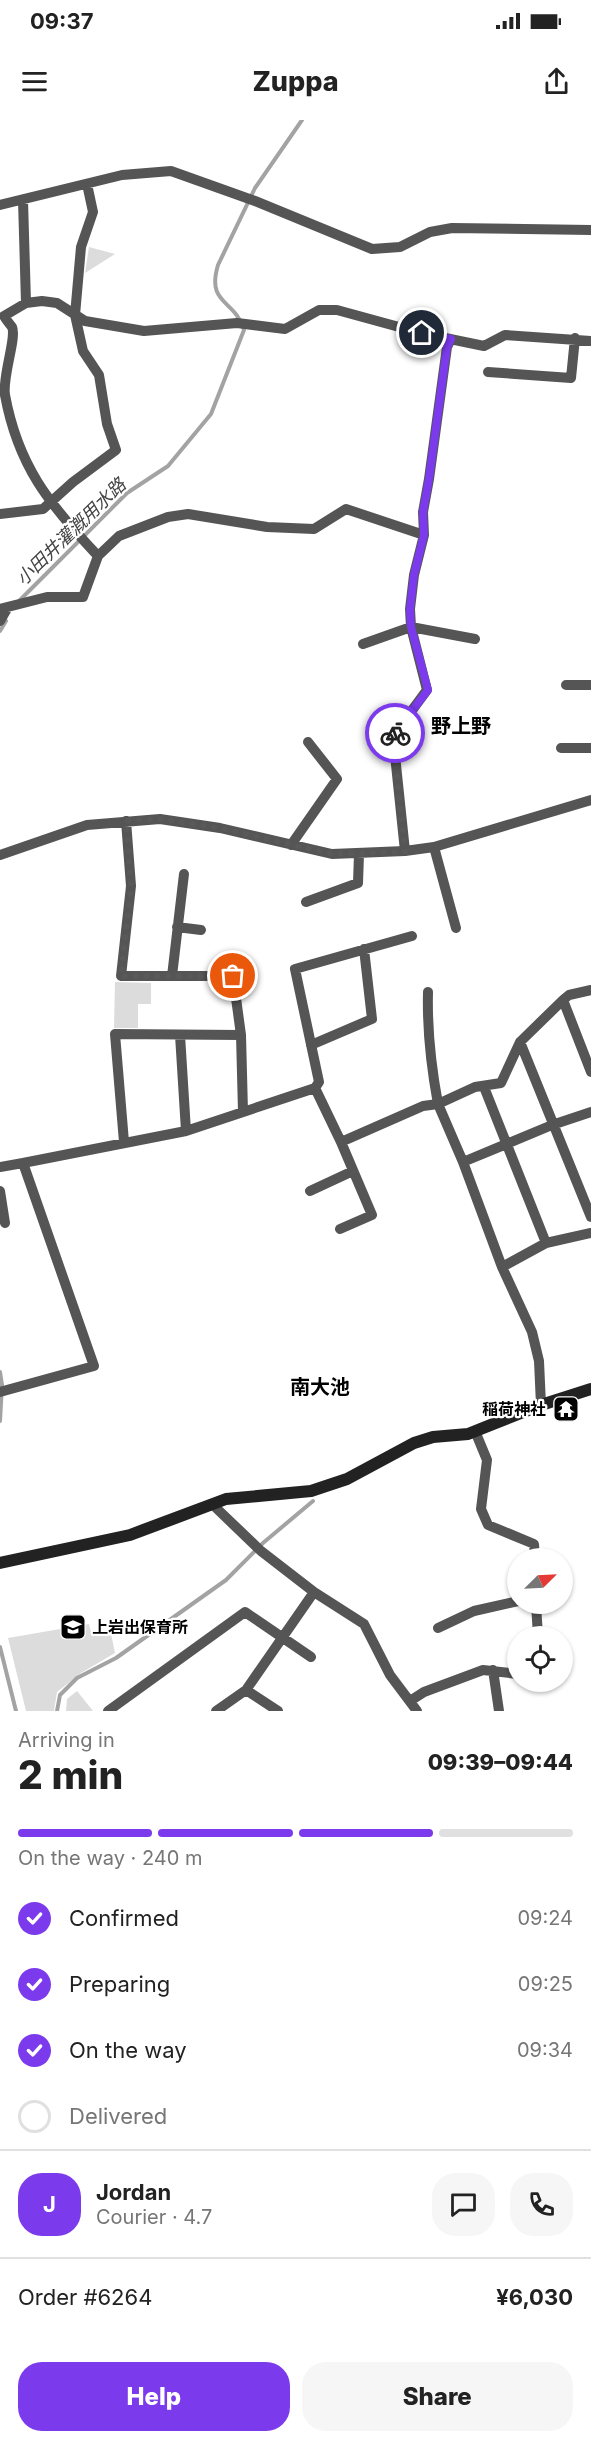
<!DOCTYPE html>
<meta charset="utf-8">
<style>
:root{--surface:#fff;--page:#f6f6f6;--text:#222;--muted:#767676;--line:#e0e0e0;--accent:#7c3aed}
body{margin:0;font-family:Inter,"Noto Sans JP",sans-serif;background:var(--page);color:var(--text);height:100vh;display:flex;flex-direction:column;font-size:22px;white-space:nowrap}
*{box-sizing:border-box;margin:0}
p{font-size:20px;color:var(--muted)}
.icon{flex:none;width:33px;height:33px;fill:none;stroke:currentColor;stroke-width:2;stroke-linecap:round;stroke-linejoin:round}
.map{position:relative;height:1591px;overflow:hidden}
.sheet{display:flex;flex-direction:column;background:var(--surface);flex:1}
.sheet>*{flex:none}
.needle{width:39px;rotate:66deg}
.controls{position:absolute;left:507px;top:1428px;display:grid;gap:12px}
.controls a{display:grid;place-items:center;width:66px;height:66px;border-radius:50%;background:var(--surface);box-shadow:0 2px 4px #0004;font-size:30px}
.pin{position:absolute;display:grid;place-items:center;width:51px;height:51px;color:#fff;margin:-26px;border:3px solid #fff;border-radius:50%;box-shadow:0 2px 6px #0007}
.courier{position:absolute;display:grid;place-items:center;width:60px;height:60px;margin:-30px;border:4px solid #7c3aed;border-radius:50%;background:#fff;color:#222;box-shadow:0 2px 8px #0007}
.overview em{font-style:normal;font-weight:800}
.overview div{display:flex;flex-direction:column-reverse}
.overview{display:flex;align-items:center;justify-content:space-between;height:102px;padding:0 18px}
h1{font-size:39px;font-weight:800;line-height:45px}
.bar{display:grid;grid-template-columns:repeat(4,1fr);gap:9px 6px;align-content:center;height:72px;padding:0 18px}
.bar i{height:8px;border-radius:4px;background:var(--line)}
.bar .on{background:var(--accent)}
.bar p{grid-column:span 4}
.line{display:flex;align-items:center;gap:15px;padding:0 18px;border-top:2px solid var(--line)}
.line div{flex:1}
.round{display:grid;place-items:center;flex:none;width:63px;height:63px;border-radius:24px;background:var(--page)}
ol{padding:0 18px;list-style:none}
li{display:flex;align-items:center;gap:18px;height:66px}
li p{margin-inline-start:auto}
li .icon{padding:6px;border-radius:50%;background:var(--accent);color:#fff;stroke-width:4}
li:last-child{color:var(--muted)}
li i{width:33px;height:33px;border:3px solid var(--line);border-radius:50%}
.button{display:flex;gap:12px;margin-top:auto;padding:12px 18px}
.button a{flex:1;height:69px;border-radius:24px;background:var(--accent);color:#fff;font-size:24px;font-weight:800;line-height:69px;text-align:center}
.button a+a{background:var(--page);color:var(--text)}
.status{display:flex;justify-content:space-between;align-items:center;height:42px;padding:0 30px;background:var(--surface);direction:ltr}
.status svg{height:16px;fill:currentColor}
header{display:flex;justify-content:space-between;align-items:center;height:78px;padding:0 18px;background:var(--surface);font-size:27px;font-weight:800}
.map>svg:first-child{display:block}
.green{fill:#dcdcdc}
.lines{fill:none;stroke-linecap:round;stroke-linejoin:round}
.stream{stroke:#a3a3a3;stroke-width:4}
.minor{stroke:#555;stroke-width:10}
.secondary{stroke:#222;stroke-width:12}
.done{stroke:#595959;stroke-width:6;stroke-dasharray:0 10.8}
.route{stroke:#7c3aed;stroke-width:8}
.labels{text-anchor:middle;stroke-width:4.5;stroke-linejoin:round;paint-order:stroke}
.poi-label{font-size:16px;font-weight:bold;fill:#000;stroke:#fff;text-anchor:end}
.water-label{font-size:18px;font-style:italic;fill:#444;stroke:#fff}
.quarter-label{font-size:20px;font-weight:bold;fill:#000;stroke:#fff}
</style>
<div class="status"><b>09:37</b><svg viewBox="0 0 49 12"><path d="M0 12V9h3v3zM5 12V6h3v6zM10 12V3h3v9zM15 12V0h3v12zM26 1h20v11H26zM47 4h2v5h-2z"/></svg></div>
<header><svg class="icon" aria-label="menu" viewBox="0 0 24 24"><path d="M4 6h16M4 12h16M4 18h16"/></svg>Zuppa<svg class="icon" aria-label="share" viewBox="0 0 24 24"><path d="M12 15V3M7 8l5-5 5 5M5 13v7h14v-7"/></svg></header>
<div class="map">
<svg width="591" height="1591" viewBox="0 0 591 1591">
<rect width="100%" height="100%" fill="#fff"/>
<path class="green" d="M 89,127 L 115,134 L 85,153 Z
M 115,862 L 151,863 L 151,884 L 138,884 L 138,908 L 114,908 Z
M 89,1504 L 91,1512 L 110,1509 L 115,1533 L 81,1553 L 57,1572 L 54,1591 L 26,1591 L 8,1518 Z
M 77,1571 L 93,1591 L 66,1591 L 67,1579 Z"/>
<g class="lines">
<path class="stream" d="M 20,480 L 127,373 L 168,346 L 211,294 L 244,210 C 235,179 206,185 218,145 L 255,68 L 302,0
M 0,511 L 6,501
M 0,1252 L 2,1265 L 0,1301
M 0,1527 L 16,1591
M 57,1591 L 60,1575 L 77,1558 L 116,1538 L 226,1460 L 263,1423 L 313,1381"/>
<path class="minor" d="M 23,80 L 26,183
M 0,85 L 122,55 L 171,51 L 255,81 L 372,129 L 400,127 L 430,112 L 452,108 L 591,110
M 488,252 L 571,258 L 575,218
M 0,394 L 43,389 L 73,362 L 116,330 L 107,304 L 99,255 L 83,231 L 75,195 L 81,127 L 93,92 L 87,64
M 98,436 C 49,384 18,346 5,275 C 2,257 17,217 12,207 C 10,204 6,200 4,196 L 26,183 L 42,181 L 57,183 L 85,201 L 144,211 L 237,203 L 285,209 L 319,190 L 337,190 L 421,213 L 484,226 L 505,215 L 591,221
M 0,489 L 47,477 L 83,477 L 98,436 L 119,416 L 168,397 L 188,394 L 267,407 L 314,409 L 346,389 L 424,415
M 0,501 L 8,487
M 363,524 L 411,507 L 475,519
M 566,565 L 591,565
M 561,628 L 591,628
M 126,701 L 131,766 L 121,856 L 233,856 L 241,915
M 291,725 L 337,659 L 308,622
M 434,727 L 456,808
M 405,731 L 393,616 L 427,570 L 411,507 L 410,489 L 414,455 L 424,415 L 423,392 L 429,359 L 447,227 L 451,219
M 0,735 L 87,705 L 160,699 L 220,708 L 332,734 L 405,731 L 434,727 L 591,680
M 306,782 L 358,763 L 359,734
M 177,807 L 201,810
M 172,856 L 184,754
M 591,870 L 569,875 L 563,880 L 591,952
M 428,872 C 427,910 431,946 438,984 L 475,967 L 501,963 L 520,922 L 563,880
M 180,915 L 186,1011
M 520,922 L 591,1097
M 311,925 L 372,899 L 364,829
M 484,967 L 546,1123
M 315,968 L 319,962 L 295,849 L 412,816
M 124,1022 L 115,914 L 241,915 L 243,992
M 463,1042 L 552,1005 L 591,992
M 0,1047 L 23,1043
M 0,1071 L 5,1103
M 310,1071 L 353,1051
M 340,1109 L 372,1095 L 341,1022
M 502,1147 L 546,1123 L 591,1113
M 0,1272 L 94,1246 L 23,1043 L 186,1011 L 315,968 L 341,1022 L 423,986 L 438,984 L 463,1042 L 502,1147 L 532,1212 L 539,1241 L 541,1285
M 475,1311 L 487,1340 L 481,1389 L 488,1405 L 534,1424 L 535,1438
M 212,1384 L 261,1431 L 314,1472 L 364,1504 L 390,1555 L 417,1591
M 536,1484 L 538,1516
M 438,1508 L 474,1491 L 518,1481
M 493,1550 L 499,1591
M 246,1570 L 278,1591
M 410,1581 L 424,1572 L 483,1550 L 518,1554
M 108,1591 L 245,1492 L 311,1537
M 216,1591 L 246,1570 L 314,1472"/>
<path class="secondary" d="M 0,1443 L 130,1415 L 226,1379 L 311,1371 L 347,1359 L 414,1323 L 433,1317 L 468,1314 L 541,1285 L 591,1269"/>
</g>
<g class="lines">
<path class="done" d="M 233,856 L 121,856 L 131,766 L 126,701 L 160,699 L 220,708 L 332,734 L 405,732 L 393,616 L 395,613"/>
<path class="route" d="M 395,613 L 428,570 L 411,507 L 410,489 L 414,455 L 424,415 L 423,392 L 429,359 L 447,227 L 451,219 L 422,213"/>
</g>
<defs>
<g id="temple-square" transform="scale(1.35)"><rect x="-9" y="-9" width="18" height="18" rx="4" fill="#000" stroke="#fff"/><path d="M0-6L5-2H3V0L6.5 2.5H4V6H1.5V3h-3V6H-4V2.5H-6.5L-3 0V-2H-5Z" fill="#fff"/></g>
<g id="school-square" transform="scale(1.35)"><rect x="-9" y="-9" width="18" height="18" rx="4" fill="#000" stroke="#fff"/><path d="M0-5L7-2L0 1L-7-2ZM-4 1L0 2.5L4 1V4Q0 6-4 4Z" fill="#fff"/></g>
</defs>
<g fill-rule="evenodd">
<use href="#temple-square" x="566" y="1289"/>
<use href="#school-square" x="73" y="1507"/>
</g>
<g class="labels">
<g class="poi-label">
<text x="546" y="1295">稲荷神社</text>
<text x="92" y="1513" text-anchor="start">上岩出保育所</text>
</g>
<g class="water-label">
<text transform="translate(71 412) rotate(-44)" y="6">小田井灌漑用水路</text>
</g>
<g class="quarter-label">
<text x="461" y="613">野上野</text>
<text x="320" y="1274">南大池</text>
</g>
</g>
</svg>
<div class="controls">
<a><svg class="needle" viewBox="-14 -14 28 28"><path d="M0-13l5 13h-10z" fill="#e53935"/><path d="M0 13l5-13h-10z" fill="#767676"/></svg></a>
<a><svg class="icon" aria-label="locate" viewBox="0 0 24 24"><circle cx="12" cy="12" r="6"/><path d="M12 2v4M12 18v4M2 12h4M18 12h4"/></svg></a>
</div>
<div class="pin" style="left:233px;top:856px;background:#ea580c"><svg class="icon" aria-label="bag" viewBox="0 0 24 24"><path d="M5 8h14l-1 12H6zM9 8a3 3 0 0 1 6 0"/></svg></div>
<div class="pin" style="left:422px;top:213px;background:#1f2937"><svg class="icon" aria-label="home" viewBox="0 0 24 24"><path d="M3 11l9-7 9 7M6 9v11h12V9"/></svg></div>
<div class="courier" style="left:395px;top:613px"><svg class="icon" aria-label="bike" viewBox="0 0 24 24"><circle cx="6" cy="16" r="4"/><circle cx="18" cy="16" r="4"/><path d="M6 16l4-8h5l3 8M10 8l3 8H6M13 5h3"/></svg></div>
</div>
<section class="sheet">
<div class="overview"><div><h1>2 min</h1><p>Arriving in</p></div><em>09:39–09:44</em></div>
<div class="bar"><i class="on"></i><i class="on"></i><i class="on"></i><i></i><p>On the way · 240 m</p></div>
<ol>
<li><svg class="icon" aria-label="check" viewBox="0 0 24 24"><path d="M5 12l5 5 9-10"/></svg>Confirmed<p>09:24</p></li>
<li><svg class="icon" aria-label="check" viewBox="0 0 24 24"><path d="M5 12l5 5 9-10"/></svg>Preparing<p>09:25</p></li>
<li><svg class="icon" aria-label="check" viewBox="0 0 24 24"><path d="M5 12l5 5 9-10"/></svg>On the way<p>09:34</p></li>
<li><i></i>Delivered</li>
</ol>
<div class="line" style="height:108px"><b class="round" style="background:var(--accent);color:#fff">J</b><div><b>Jordan</b><p>Courier · 4.7</p></div><a class="round"><svg class="icon" aria-label="chat" viewBox="0 0 24 24"><path d="M4 5h16v11H9l-5 4z"/></svg></a><a class="round"><svg class="icon" aria-label="phone" viewBox="0 0 24 24"><path d="M5 4h4l2 5-3 2q2 4 5 5l2-3 5 2v4C11 20 4 13 5 4z"/></svg></a></div>
<div class="line" style="height:78px"><div>Order #6264</div><b>¥6,030</b></div>
<div class="button"><a>Help</a><a>Share</a></div>
</section>
